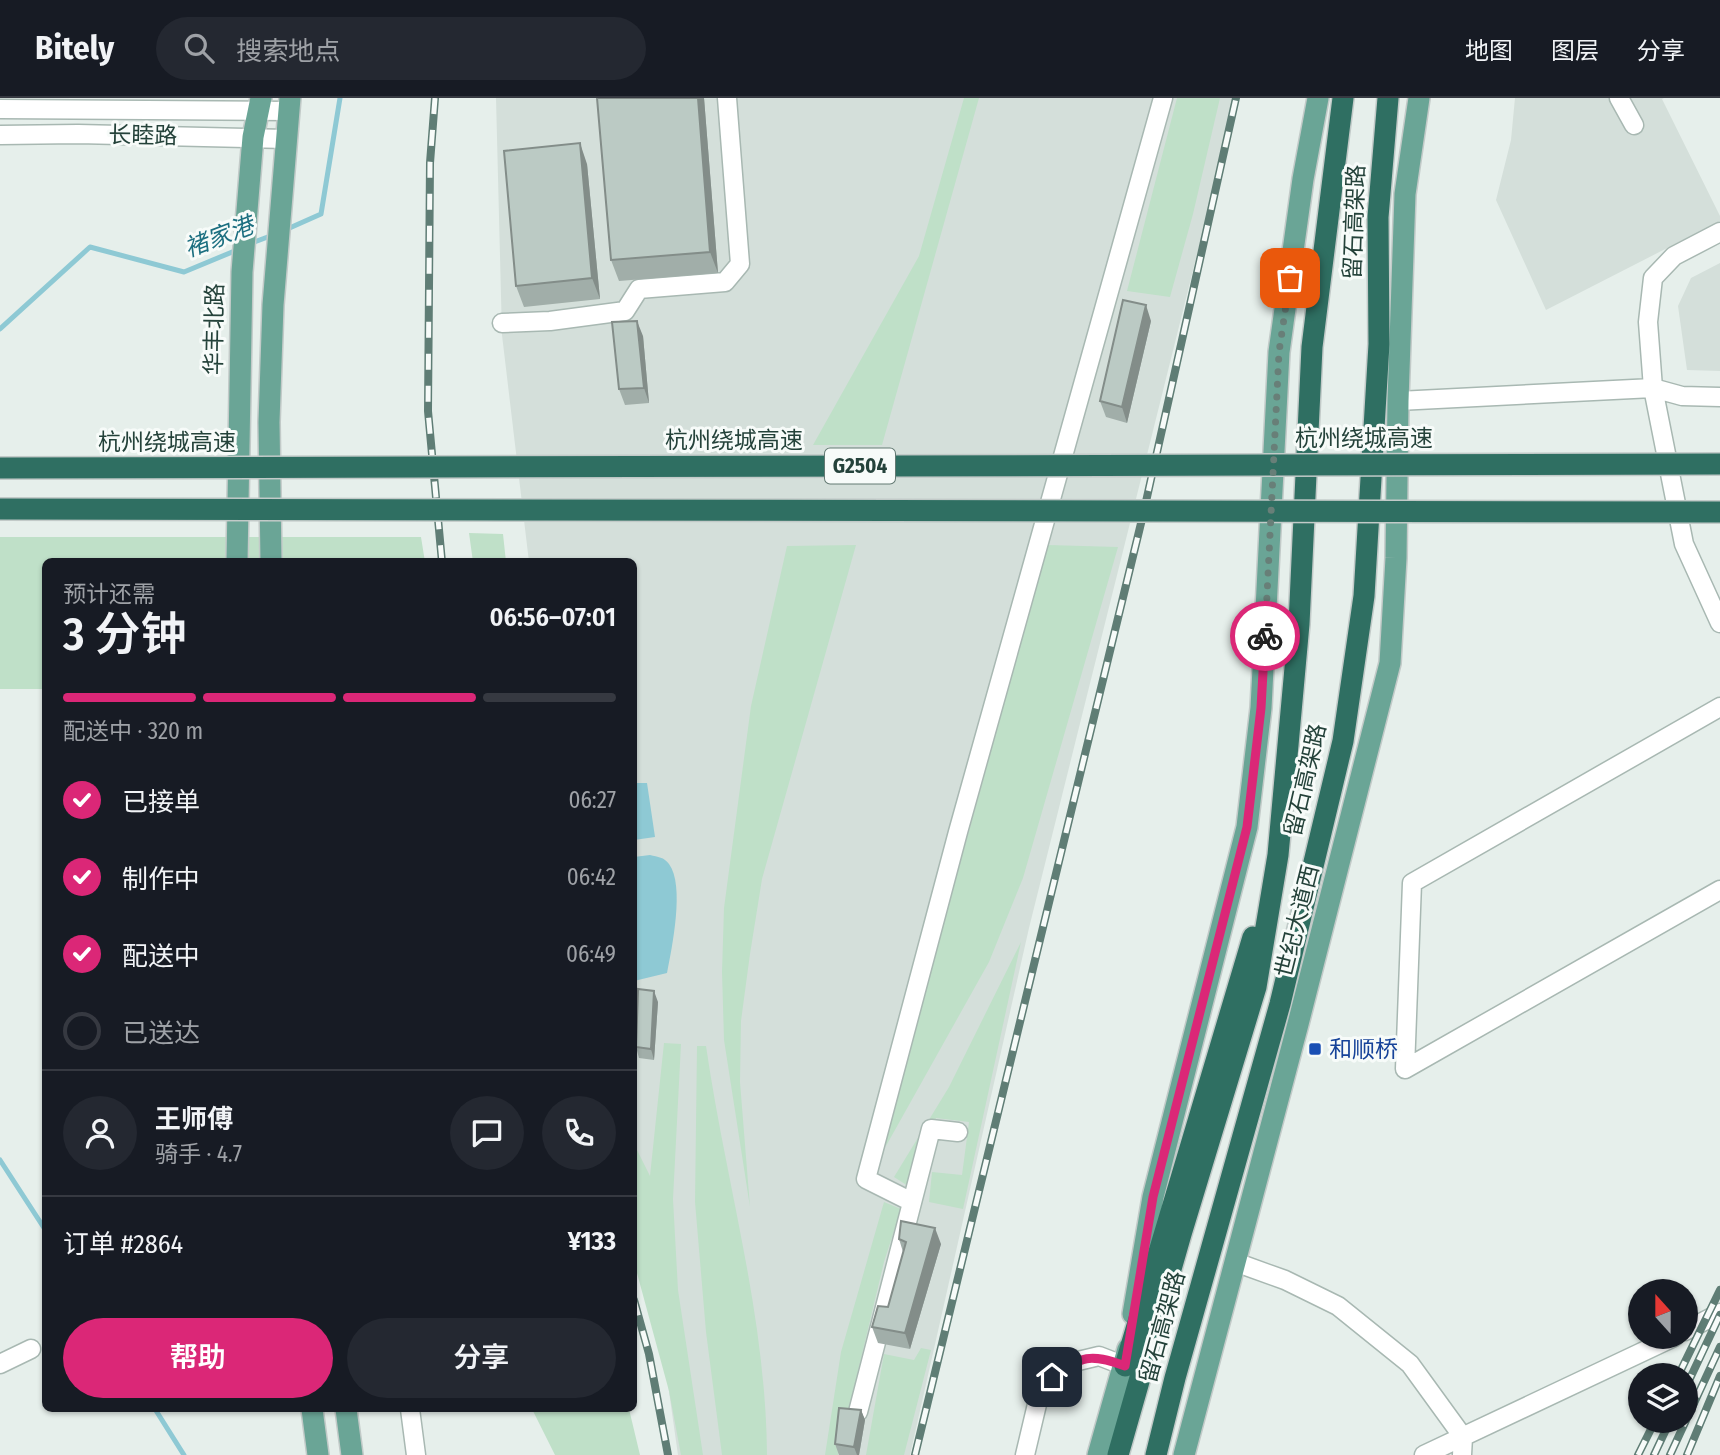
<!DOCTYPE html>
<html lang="zh">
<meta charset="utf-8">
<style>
:root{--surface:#171b24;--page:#242831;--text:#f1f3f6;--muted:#9ea1a6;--line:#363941;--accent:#db2777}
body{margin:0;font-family:"Fira Sans Condensed","Noto Sans SC",sans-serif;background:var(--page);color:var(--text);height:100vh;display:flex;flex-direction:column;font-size:26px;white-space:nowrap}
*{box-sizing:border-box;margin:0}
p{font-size:23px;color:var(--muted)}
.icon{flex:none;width:38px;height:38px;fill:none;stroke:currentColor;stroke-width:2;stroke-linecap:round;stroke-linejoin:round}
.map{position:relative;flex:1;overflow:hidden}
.sheet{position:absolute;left:42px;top:460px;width:595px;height:854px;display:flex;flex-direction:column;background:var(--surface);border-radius:10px;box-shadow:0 2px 5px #0004}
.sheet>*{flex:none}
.needle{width:46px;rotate:339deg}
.buttons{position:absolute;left:1628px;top:1181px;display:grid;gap:14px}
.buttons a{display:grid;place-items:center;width:70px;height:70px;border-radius:50%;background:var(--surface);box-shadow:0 2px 5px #0004;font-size:35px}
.pin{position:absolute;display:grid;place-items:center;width:60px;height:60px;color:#fff;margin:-30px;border-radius:14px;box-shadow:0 4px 10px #0006}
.courier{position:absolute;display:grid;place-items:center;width:70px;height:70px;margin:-35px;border:5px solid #db2777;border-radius:50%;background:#fff;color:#222;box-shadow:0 2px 9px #0007}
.head em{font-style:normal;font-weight:600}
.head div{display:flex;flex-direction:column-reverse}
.head{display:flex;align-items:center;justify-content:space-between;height:119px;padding:0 21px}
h1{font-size:46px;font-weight:600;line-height:52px}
.bar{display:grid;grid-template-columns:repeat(4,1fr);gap:10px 7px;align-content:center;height:84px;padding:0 21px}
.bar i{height:9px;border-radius:5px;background:var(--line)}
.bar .on{background:var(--accent)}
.bar p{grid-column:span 4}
.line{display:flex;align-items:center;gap:18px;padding:0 21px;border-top:2px solid var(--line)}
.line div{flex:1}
.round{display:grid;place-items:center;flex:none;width:74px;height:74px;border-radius:37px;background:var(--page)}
ol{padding:0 21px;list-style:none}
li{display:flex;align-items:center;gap:21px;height:77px}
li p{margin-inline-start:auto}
li .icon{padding:7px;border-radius:50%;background:var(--accent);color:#fff;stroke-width:4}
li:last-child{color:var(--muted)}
li i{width:38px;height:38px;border:4px solid var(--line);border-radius:50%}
.button{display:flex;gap:14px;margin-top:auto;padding:14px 21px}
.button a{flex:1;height:80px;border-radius:42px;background:var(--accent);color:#fff;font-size:28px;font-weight:600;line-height:80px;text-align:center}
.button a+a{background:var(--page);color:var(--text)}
header{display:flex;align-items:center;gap:42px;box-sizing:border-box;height:98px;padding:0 35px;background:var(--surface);border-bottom:2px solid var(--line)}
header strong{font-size:33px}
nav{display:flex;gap:38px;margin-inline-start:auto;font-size:24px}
.search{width:490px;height:63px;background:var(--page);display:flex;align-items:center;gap:18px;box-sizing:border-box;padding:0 24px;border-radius:38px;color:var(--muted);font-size:26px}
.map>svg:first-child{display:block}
.built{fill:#d4dfda}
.green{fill:#bfe0c8}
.water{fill:#8ec9d4}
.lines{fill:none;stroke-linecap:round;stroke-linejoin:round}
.stream{stroke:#8ec9d4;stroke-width:5}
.minor-casing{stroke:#a8b8b2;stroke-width:21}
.major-casing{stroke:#c2cac8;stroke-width:24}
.highway-casing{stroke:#c2cac8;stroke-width:24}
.minor{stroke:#fff;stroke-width:18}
.major{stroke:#6aa596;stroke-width:21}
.highway{stroke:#2f6f62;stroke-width:21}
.rail-casing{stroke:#5f7d75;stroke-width:8}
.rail{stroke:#f7fbf9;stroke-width:5;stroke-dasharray:16;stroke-linecap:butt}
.highway-bridge-casing{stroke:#c2cac8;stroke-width:24;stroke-linecap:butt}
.highway-bridge{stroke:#2f6f62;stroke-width:21}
.wall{fill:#a1aea9}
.shaded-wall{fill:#838d89}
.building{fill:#bbcac4;stroke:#838d89;stroke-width:2}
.done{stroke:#687f78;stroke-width:7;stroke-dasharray:0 12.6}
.route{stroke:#db2777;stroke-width:9}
.transit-dot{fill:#1a4fb4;stroke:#f7fbf9;stroke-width:2.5}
.labels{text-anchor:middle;stroke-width:6;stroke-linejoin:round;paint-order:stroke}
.shield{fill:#f7fbf9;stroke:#637a73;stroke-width:2}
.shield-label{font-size:21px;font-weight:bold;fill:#24423a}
.street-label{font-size:23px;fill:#24423a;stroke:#f7fbf9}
.transit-label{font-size:23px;fill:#164399;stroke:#f7fbf9;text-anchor:start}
.water-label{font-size:24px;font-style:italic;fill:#1c6f80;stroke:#f7fbf9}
</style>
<header>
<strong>Bitely</strong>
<div class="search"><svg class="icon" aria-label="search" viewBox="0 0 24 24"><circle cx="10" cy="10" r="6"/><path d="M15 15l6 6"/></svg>搜索地点</div>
<nav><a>地图</a><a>图层</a><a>分享</a></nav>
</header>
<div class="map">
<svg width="1720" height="1357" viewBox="0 0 1720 1357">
<rect width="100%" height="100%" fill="#e6efeb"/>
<path class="built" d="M 496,0 L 1236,0 L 1029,830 L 910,1357 L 678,1357 L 634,1047 L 634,464 L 529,464 L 502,237 Z
M 1515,0 L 1664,0 L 1662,1 L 1720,118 L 1720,123 L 1546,212 L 1496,102 L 1511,42 Z
M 1720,165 L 1720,273 L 1687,272 L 1678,208 L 1691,180 Z"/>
<path class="green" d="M 964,0 L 979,0 L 882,347 L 813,347 L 919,158 Z
M 1177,0 L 1220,0 L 1193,116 L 1170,199 L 1127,193 Z
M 469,435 L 503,436 L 506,464 L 473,464 Z
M 0,439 L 421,439 L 425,464 L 46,464 L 45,591 L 0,591 Z
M 856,447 L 762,781 L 750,856 L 741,923 L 740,984 L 750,1109 L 724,942 L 722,874 L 724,810 L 751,608 L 787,448 Z
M 1048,447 L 1118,449 L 1023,780 L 989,864 L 886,1048 L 885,1037 Z
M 1021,844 L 963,1111 L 929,1104 L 932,1074 L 962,1077 L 969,1024 L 936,1020 L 908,1088 L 894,1079 L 949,989 Z
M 664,945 L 681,946 L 673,1101 L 678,1192 L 703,1357 L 681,1357 L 669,1293 L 634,1164 L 634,1046 L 650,1078 Z
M 697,948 L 706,948 C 726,1086 766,1217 767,1357 L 722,1357 L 706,1234 L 695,1104 Z
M 884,1104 L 901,1111 L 884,1164 L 838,1357 L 825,1357 L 841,1254 Z
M 921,1250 L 931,1252 L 904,1357 L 866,1357 L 884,1256 L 914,1262 Z
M 532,1311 L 629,1311 L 640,1357 L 555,1357 Z"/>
<path class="water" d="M 634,685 L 647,685 L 655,739 L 634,742 Z
M 650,757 C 658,759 664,759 669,766 C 685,787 672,850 667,875 L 634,883 L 634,759 Z"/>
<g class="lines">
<path class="stream" d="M 285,132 L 321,116 L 340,0
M 249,146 L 273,137
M 0,231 L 90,149 L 184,174 L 237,152
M 0,1062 L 46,1133
M 155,1311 L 184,1357"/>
<g class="minor-casing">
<path id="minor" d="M 1619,0 L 1634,27
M 0,11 L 288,13
M 0,37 L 78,36 L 286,41
M 1720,134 L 1674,158 L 1653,180 L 1648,224 L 1653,290 L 1684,446 L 1720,525
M 502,225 L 550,223 L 625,213 L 639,191 L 725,184 L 740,166 L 727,0
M 1398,303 L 1653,290 L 1682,298 L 1720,299
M 1720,609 L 1412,785 L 1405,971 L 1720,792
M 912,1104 L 866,1081 L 958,734 L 1163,0
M 1235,1164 L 1285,1182 L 1338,1208 L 1410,1266 L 1463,1339 L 1462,1357
M 1685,1233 L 1720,1215
M 0,1266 L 31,1251
M 410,1311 L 416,1357
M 858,1314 L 931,1031 L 958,1034
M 1025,1357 L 1038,1302 L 1052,1278 L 1074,1264 L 1099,1258 L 1125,1268
M 1424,1357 L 1674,1239"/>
</g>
<g class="major-casing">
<path id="major" d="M 237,464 L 242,174 L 253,39 L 261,0
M 271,464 L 269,324 L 273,207 L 290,0
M 1133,1216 L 1153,1099 L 1247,729 L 1261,610 L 1279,254 L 1303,81 L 1318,0
M 312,1311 L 318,1357
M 346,1311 L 352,1357
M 1098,1357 L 1128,1251
M 1184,1357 L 1298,926 L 1390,565 L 1396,460 L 1398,303 L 1405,96 L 1419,0"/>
</g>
<g class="highway-casing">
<path id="highway" d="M 1125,1268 L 1253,839
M 1118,1357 L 1181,1136 L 1256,889 L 1278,757 L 1299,526 L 1312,249 L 1343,0
M 1156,1357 L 1175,1280 L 1280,906 L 1343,643 L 1364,498 L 1379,246 L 1378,119 L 1388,0"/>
</g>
<use href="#minor" class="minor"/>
<use href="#major" class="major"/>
<use href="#highway" class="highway"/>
<g class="rail-casing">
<path id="rail" d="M 435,0 L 430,65 L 428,313 L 442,464
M 634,1202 L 649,1256 L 668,1357
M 1678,1278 L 1720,1192
M 1685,1291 L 1720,1217
M 915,1357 L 1143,417 L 1236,0
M 1638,1357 L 1655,1323
M 1654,1357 L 1670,1323
M 1670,1357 L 1720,1249
M 1687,1357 L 1720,1278"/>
</g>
<use href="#rail" class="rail"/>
<g class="highway-bridge-casing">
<path id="highway-bridge" d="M 0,370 L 1720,366
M 0,411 L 1720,414"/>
</g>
<use href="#highway-bridge" class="highway-bridge"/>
</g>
<path class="wall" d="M 597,0 L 704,0 L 718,175 L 619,183 L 611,162 Z
M 587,66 L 600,201 L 524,209 L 516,188 Z
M 1151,223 L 1127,325 L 1106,319 L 1100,303 Z
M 643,238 L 649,305 L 625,307 L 619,291 Z
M 658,904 L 654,962 L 639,960 L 636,949 Z
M 899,1141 L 941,1146 L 910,1251 L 878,1245 L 872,1229 L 888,1209 L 903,1154 Z
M 861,1312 L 865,1322 L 859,1357 L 839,1357 L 835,1346 Z"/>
<path class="shaded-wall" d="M 698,0 L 704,0 L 718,175 L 710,154 Z
M 580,45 L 587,66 L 600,201 L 592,180 Z
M 1146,207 L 1151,223 L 1127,325 L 1122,309 Z
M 637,223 L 643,238 L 649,305 L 644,290 Z
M 654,893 L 658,904 L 654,962 L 651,951 Z
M 935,1130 L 941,1146 L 910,1251 L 905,1235 Z
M 861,1312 L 865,1322 L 859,1357 L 857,1357 L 854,1349 Z"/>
<path class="building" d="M 597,0 L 698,0 L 710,154 L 611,162 Z
M 580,45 L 592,180 L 516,188 L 504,53 Z
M 1123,202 L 1146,207 L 1122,309 L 1100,303 Z
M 637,223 L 644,290 L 619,291 L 612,224 Z
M 638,891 L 654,893 L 651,951 L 636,949 Z
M 901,1123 L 935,1130 L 905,1235 L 872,1229 L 878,1208 L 888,1209 L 906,1144 L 899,1141 Z
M 839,1310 L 861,1312 L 854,1349 L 835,1346 Z"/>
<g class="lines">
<path class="done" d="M 1265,538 L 1279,254 L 1290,180"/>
<path class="route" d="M 1052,1279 C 1083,1258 1089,1255 1125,1268 L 1153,1099 L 1247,729 L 1261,610 L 1265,538"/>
</g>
<rect class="transit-dot" x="1308" y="944" width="14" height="14" rx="3.5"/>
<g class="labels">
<rect class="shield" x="825" y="350.5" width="70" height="35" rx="5"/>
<g class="shield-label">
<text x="860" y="375">G2504</text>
</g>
<g class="street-label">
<text transform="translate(143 37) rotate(1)" y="8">长睦路</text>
<text transform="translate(1354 124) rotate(-88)" y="8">留石高架路</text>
<text transform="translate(214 231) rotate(-89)" y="8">华丰北路</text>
<text x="1364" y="348">杭州绕城高速</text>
<text x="734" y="350">杭州绕城高速</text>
<text x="167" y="352">杭州绕城高速</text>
<text transform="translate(1305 682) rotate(-77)" y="8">留石高架路</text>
<text transform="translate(1297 823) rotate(-76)" y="8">世纪大道西</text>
<text transform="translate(1162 1229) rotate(-75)" y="8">留石高架路</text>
</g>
<g class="transit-label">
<text x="1329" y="959">和顺桥</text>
</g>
<g class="water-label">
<text transform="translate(219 139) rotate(-21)" y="8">褚家港</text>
</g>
</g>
</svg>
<div class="buttons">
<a><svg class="needle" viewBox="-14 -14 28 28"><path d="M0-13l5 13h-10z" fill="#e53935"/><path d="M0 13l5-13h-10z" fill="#9ea1a6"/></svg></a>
<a><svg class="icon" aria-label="layers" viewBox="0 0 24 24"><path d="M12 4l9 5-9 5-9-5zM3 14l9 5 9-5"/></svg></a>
</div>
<div class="pin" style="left:1290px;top:180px;background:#ea580c"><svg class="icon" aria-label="bag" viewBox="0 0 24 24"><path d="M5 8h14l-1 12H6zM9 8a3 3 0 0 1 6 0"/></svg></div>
<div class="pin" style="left:1052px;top:1279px;background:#1f2937"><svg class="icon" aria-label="home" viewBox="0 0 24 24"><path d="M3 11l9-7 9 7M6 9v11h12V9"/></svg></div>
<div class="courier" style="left:1265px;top:538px"><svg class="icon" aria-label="bike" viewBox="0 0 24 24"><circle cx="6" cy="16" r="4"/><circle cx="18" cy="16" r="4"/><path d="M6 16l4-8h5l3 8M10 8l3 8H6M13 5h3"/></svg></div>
<section class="sheet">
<div class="head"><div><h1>3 分钟</h1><p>预计还需</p></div><em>06:56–07:01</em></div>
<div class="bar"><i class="on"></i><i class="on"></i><i class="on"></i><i></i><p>配送中 · 320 m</p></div>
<ol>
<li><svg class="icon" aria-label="check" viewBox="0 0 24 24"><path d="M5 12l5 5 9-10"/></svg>已接单<p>06:27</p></li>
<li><svg class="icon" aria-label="check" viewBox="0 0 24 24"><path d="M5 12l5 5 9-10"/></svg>制作中<p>06:42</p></li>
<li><svg class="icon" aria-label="check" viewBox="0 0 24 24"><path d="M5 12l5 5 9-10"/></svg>配送中<p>06:49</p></li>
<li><i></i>已送达</li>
</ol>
<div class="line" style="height:126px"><a class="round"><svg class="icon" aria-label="person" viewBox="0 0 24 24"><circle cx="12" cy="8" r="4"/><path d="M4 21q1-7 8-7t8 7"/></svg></a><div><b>王师傅</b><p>骑手 · 4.7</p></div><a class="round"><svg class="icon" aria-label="chat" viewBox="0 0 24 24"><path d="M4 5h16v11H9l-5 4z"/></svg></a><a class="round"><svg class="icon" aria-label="phone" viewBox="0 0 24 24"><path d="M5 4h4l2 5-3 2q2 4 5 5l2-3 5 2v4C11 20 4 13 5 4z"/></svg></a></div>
<div class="line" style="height:91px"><div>订单 #2864</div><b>¥133</b></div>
<div class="button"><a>帮助</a><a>分享</a></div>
</section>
</div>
